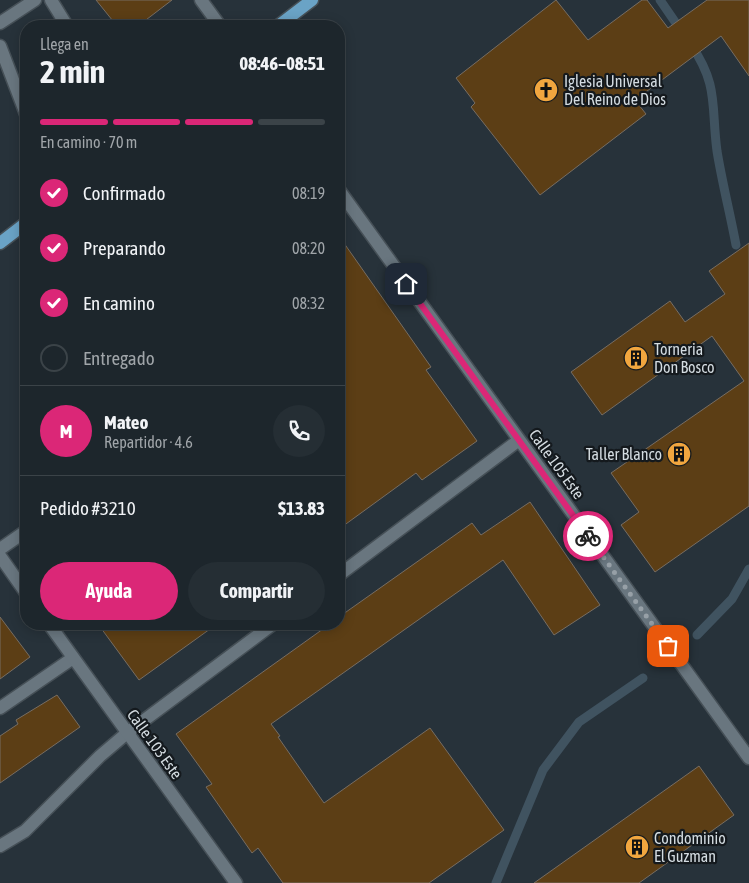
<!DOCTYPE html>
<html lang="es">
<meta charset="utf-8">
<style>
:root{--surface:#1d262c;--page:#252e34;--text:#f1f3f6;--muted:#a0a5a9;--line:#3b4348;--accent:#db2777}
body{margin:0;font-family:"Asap Condensed",sans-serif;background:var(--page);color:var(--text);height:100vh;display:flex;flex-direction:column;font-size:19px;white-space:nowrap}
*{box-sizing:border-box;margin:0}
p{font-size:16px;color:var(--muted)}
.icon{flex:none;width:28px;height:28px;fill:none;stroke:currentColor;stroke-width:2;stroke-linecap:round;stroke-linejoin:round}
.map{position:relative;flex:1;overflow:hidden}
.side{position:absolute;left:20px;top:20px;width:325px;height:610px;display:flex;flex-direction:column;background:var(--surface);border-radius:20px;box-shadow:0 2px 12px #0003,0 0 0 1px var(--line)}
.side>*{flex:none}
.pin{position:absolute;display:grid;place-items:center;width:42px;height:42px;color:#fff;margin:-21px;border-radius:10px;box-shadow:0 2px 8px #0006}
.courier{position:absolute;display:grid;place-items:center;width:50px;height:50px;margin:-25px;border:4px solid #db2777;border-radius:50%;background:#fff;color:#222;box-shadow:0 1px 6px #0007}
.summary em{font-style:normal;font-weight:700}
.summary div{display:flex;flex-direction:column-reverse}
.summary{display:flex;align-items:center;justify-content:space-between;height:85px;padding:0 20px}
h1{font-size:32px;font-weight:700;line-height:38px}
.bar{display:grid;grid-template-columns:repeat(4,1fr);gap:8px 5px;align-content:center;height:60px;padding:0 20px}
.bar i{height:6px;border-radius:4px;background:var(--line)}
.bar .current{background:var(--accent)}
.bar p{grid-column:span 4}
.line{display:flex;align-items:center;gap:12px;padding:0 20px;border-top:1px solid var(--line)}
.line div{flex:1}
.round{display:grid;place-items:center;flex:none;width:52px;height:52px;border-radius:26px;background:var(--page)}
ol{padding:0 20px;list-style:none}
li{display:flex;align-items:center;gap:15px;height:55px}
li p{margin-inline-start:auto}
li .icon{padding:5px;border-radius:50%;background:var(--accent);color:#fff;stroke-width:4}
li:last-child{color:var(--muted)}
li i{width:28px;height:28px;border:2px solid var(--line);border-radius:50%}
.cta{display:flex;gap:10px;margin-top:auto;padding:10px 20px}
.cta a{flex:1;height:58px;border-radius:30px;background:var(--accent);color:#fff;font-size:20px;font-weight:700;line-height:58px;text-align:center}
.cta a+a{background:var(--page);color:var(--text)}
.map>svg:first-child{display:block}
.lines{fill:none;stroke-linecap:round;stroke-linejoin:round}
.stream{stroke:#405360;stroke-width:9}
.building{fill:#5c3e15;stroke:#776d62}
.service-casing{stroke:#465057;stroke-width:15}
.minor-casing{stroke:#465057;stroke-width:15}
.primary-casing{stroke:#465057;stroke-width:15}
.service{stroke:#69767f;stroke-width:12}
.minor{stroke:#69767f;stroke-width:12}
.primary{stroke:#6aa3c6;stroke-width:12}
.done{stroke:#97a0a7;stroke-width:5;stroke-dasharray:0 9}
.route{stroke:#db2777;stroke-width:6}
.labels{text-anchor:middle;stroke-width:4.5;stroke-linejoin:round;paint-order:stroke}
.poi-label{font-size:16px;fill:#d4dce1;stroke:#14191d;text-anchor:start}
.street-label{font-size:16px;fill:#d4dce1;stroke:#14191d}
</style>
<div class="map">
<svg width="749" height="883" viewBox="0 0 749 883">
<rect width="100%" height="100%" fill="#27323a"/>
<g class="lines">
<path class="stream" d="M 660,0 L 682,32
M 691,45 C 719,85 711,107 717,151 C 722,182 730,213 736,245
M 697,635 L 732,599 L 749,569
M 496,883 L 543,770 L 579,722 L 643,678"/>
</g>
<path class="building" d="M 96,0 L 172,0 L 138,26 L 117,26 Z
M 556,0 L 588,40 L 642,0 L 647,0 L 668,28 L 707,0 L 749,0 L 749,76 L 721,36 L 635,100 L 646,114 L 540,195 L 471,107 L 475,103 L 456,78 Z
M 339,236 L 431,367 L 426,370 L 477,441 L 422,480 L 416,473 L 339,529 Z
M 749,243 L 749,506 L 655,572 L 621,525 L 639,512 L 611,473 L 744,381 L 712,336 L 602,415 L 571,372 L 670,301 L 685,322 L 725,294 L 709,271 Z
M 530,502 L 600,605 L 554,635 L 503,560 L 271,724 L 280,736 L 278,737 L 324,803 L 430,728 L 504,830 L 429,883 L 283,883 L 258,848 L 252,853 L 206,787 L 212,784 L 176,734 L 330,624 L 339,624 L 339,617 L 472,523 L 481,535 Z
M 0,617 L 30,657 L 0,679 Z
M 98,624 L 217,624 L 139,680 Z
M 57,695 L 80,727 L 0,783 L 0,736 L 18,724 L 16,720 Z
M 699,766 L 734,815 L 639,883 L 534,883 Z"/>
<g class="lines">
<g class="service-casing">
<path id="service" d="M 51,0 L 67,26
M 201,0 L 220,26
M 0,23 L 35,0
M 0,549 L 26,531
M 0,708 L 73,658
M 0,846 L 25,831 L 100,756 L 127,733"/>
</g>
<g class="minor-casing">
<path id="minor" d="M 0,46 L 26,114
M 339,190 L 749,758
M 0,556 L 26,593
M 339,575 L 519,440
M 49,624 L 236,883
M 127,733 L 273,624"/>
</g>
<g class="primary-casing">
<path id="primary" d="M 278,26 L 312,0
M 0,243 L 26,223"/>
</g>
<use href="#service" class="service"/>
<use href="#minor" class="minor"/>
<use href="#primary" class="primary"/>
</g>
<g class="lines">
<path class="done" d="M 588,536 L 668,646"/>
<path class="route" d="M 406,284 L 588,536"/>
</g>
<defs>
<g id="church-disc" transform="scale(1.25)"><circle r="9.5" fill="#f1a63f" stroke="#14191d"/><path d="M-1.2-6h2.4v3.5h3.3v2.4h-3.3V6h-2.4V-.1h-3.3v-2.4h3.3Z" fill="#111"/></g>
<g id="building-disc" transform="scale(1.25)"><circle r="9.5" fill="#f1a63f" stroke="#14191d"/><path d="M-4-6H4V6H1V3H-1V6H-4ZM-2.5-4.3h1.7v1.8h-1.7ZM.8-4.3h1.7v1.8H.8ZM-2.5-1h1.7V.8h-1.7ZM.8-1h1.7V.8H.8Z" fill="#111"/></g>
</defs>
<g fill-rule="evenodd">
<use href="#church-disc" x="546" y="90"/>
<use href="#building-disc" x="636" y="358"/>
<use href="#building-disc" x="679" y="454"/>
<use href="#building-disc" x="637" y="847"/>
</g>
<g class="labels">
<g class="poi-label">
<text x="564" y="87">Iglesia Universal<tspan x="564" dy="18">Del Reino de Dios</tspan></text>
<text x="654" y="355">Torneria<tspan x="654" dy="18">Don Bosco</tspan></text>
<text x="662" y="460" text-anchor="end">Taller Blanco</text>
<text x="654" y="844">Condominio<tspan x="654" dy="18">El Guzman</tspan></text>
</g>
<g class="street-label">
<text transform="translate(557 464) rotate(54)" y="6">Calle 105 Este</text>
<text transform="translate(155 744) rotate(54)" y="6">Calle 103 Este</text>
</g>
</g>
</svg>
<div class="pin" style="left:668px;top:646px;background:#ea580c"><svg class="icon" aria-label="bag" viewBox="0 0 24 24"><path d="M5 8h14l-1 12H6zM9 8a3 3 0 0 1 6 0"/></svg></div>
<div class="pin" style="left:406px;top:284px;background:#1f2937"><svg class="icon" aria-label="home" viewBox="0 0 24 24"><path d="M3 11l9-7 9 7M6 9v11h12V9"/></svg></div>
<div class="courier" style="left:588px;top:536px"><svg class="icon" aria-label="bike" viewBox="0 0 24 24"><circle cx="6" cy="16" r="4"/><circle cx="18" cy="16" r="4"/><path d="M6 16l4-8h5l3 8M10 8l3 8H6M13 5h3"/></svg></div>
<section class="side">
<div class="summary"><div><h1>2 min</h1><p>Llega en</p></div><em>08:46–08:51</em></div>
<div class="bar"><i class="current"></i><i class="current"></i><i class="current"></i><i></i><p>En camino · 70 m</p></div>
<ol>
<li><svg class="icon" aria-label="check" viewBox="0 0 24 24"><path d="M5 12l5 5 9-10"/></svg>Confirmado<p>08:19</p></li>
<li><svg class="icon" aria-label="check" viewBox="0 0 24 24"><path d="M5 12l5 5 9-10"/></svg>Preparando<p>08:20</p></li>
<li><svg class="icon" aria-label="check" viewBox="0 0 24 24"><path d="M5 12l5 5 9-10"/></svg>En camino<p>08:32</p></li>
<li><i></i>Entregado</li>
</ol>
<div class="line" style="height:90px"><b class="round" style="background:var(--accent);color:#fff">M</b><div><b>Mateo</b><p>Repartidor · 4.6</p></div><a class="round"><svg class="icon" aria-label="phone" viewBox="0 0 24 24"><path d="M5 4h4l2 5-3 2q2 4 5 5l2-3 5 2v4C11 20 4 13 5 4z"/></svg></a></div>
<div class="line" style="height:65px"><div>Pedido #3210</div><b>$13.83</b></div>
<div class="cta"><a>Ayuda</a><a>Compartir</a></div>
</section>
</div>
